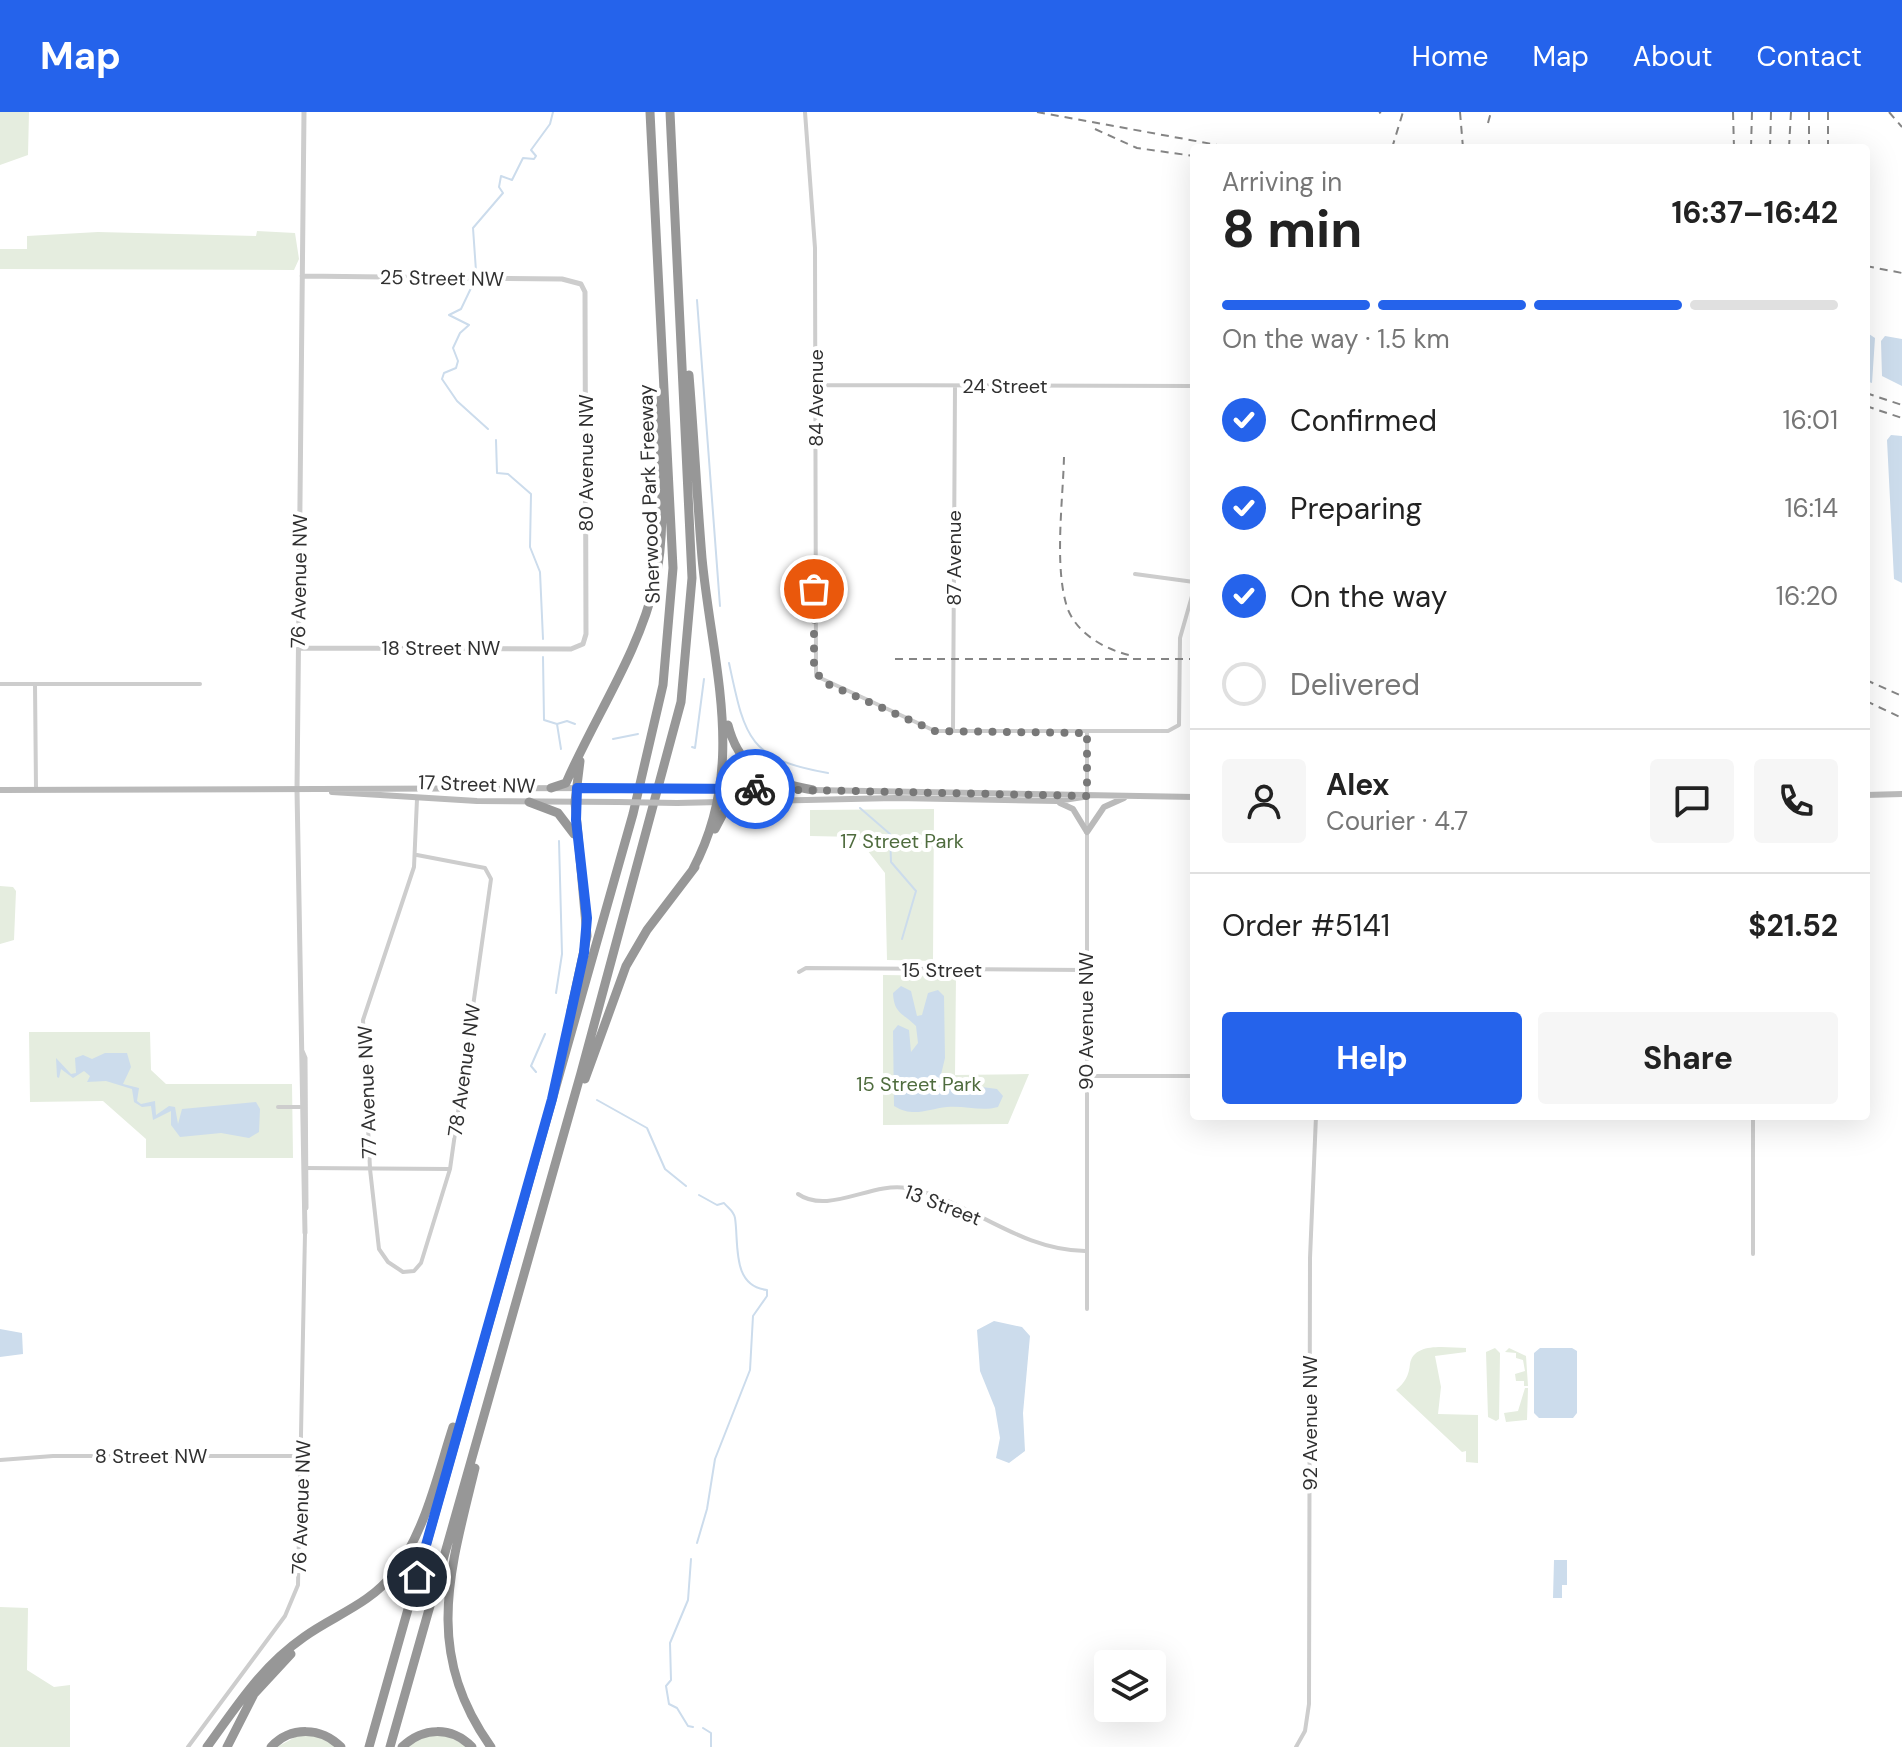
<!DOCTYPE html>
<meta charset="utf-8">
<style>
:root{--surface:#fff;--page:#f6f6f6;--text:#222;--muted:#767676;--line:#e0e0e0;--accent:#2563eb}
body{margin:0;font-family:"DM Sans",sans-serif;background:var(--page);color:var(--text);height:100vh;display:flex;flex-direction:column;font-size:30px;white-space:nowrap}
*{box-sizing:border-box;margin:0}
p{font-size:26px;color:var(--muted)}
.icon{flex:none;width:44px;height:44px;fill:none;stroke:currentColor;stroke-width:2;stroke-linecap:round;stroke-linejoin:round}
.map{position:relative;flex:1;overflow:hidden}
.drawer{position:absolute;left:1190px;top:32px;width:680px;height:976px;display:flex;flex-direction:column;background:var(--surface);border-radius:8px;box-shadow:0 8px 32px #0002}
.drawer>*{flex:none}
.tools{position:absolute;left:1094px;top:1538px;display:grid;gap:16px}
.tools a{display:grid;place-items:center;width:72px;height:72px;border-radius:8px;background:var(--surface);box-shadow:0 8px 32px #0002;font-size:40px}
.pin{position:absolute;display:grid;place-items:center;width:68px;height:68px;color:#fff;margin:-34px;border:4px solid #fff;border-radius:50%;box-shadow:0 2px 8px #0007}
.courier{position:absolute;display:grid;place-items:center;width:80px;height:80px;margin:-40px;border:6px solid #2563eb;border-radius:50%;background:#fff;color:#222;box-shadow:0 2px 10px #0007}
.summary em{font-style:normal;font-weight:700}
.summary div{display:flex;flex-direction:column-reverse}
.summary{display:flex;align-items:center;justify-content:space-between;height:136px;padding:0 32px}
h1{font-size:52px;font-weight:700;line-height:60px}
.bar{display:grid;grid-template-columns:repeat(4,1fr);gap:12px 8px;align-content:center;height:96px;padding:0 32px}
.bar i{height:10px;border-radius:6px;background:var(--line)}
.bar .current{background:var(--accent)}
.bar p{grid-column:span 4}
.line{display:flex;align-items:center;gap:20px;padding:0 32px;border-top:2px solid var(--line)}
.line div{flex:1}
.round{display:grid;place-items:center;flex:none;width:84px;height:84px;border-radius:8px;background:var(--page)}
ol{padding:0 32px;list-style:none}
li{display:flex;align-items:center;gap:24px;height:88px}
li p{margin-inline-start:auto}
li .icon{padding:8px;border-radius:50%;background:var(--accent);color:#fff;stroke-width:4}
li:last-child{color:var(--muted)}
li i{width:44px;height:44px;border:4px solid var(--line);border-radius:50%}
.action{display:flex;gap:16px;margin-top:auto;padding:16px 32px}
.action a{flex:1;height:92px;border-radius:8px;background:var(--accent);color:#fff;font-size:32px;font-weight:700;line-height:92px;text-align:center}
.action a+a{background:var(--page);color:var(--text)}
header{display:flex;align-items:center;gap:48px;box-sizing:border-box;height:112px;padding:0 40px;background:var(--accent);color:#fff}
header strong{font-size:38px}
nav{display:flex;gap:44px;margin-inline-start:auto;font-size:28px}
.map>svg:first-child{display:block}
.green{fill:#e5eddf}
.water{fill:#ccdcec}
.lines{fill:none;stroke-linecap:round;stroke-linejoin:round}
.stream{stroke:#ccdcec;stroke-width:2}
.minor{stroke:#cdcdcd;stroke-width:4}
.tertiary{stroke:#cdcdcd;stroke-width:5}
.secondary{stroke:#bababa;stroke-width:6}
.motorway{stroke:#979797;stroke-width:9}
.rail{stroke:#858585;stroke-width:2;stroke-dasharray:8 6;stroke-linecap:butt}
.secondary-bridge{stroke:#bababa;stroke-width:6}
.done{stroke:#787878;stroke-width:8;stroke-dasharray:0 14.4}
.route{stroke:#2563eb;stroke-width:10}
.labels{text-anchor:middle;stroke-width:8;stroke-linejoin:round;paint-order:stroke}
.street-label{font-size:20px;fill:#303030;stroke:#fff}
.park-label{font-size:20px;fill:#4f6c3e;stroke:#fff}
</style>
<header>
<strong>Map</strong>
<nav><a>Home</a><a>Map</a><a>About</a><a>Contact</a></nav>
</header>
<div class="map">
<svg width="1902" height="1635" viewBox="0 0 1902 1635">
<rect width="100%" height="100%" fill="#fff"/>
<path class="green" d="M 0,0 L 29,0 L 28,43 L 0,53 Z
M 257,119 L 295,121 L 299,147 L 294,158 L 0,157 L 0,137 L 27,137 L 27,124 L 98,120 L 256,124 Z
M 934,697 L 933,849 L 887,848 L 885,761 L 857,725 L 810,724 L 810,698 Z
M 0,774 L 13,775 L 16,779 L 14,828 L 0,832 Z
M 883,863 L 956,864 L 955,963 L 1029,962 L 1008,1012 L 883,1013 Z
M 29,920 L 150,920 L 151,958 L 166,972 L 292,972 L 293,1046 L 146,1046 L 146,1027 L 103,989 L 30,990 Z
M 1466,1236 L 1466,1240 L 1435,1244 L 1441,1275 L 1438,1302 L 1478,1303 L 1478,1351 L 1466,1350 L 1466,1339 L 1462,1340 L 1396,1278 C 1405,1271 1409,1263 1410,1252 C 1414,1229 1448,1236 1466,1236 Z
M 1495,1236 L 1500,1241 L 1499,1307 L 1496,1309 L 1488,1305 L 1486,1240 Z
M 1509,1236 L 1526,1244 L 1528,1274 L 1524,1274 L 1524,1269 L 1516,1269 L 1515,1262 L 1525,1259 L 1523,1248 L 1516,1246 L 1516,1241 L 1505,1240 Z
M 1525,1276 L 1528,1276 L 1527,1308 L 1506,1310 L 1504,1301 L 1518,1299 Z
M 0,1495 L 28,1496 L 27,1558 L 54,1575 L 70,1573 L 70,1635 L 0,1635 Z
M 444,1622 L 468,1635 L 406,1635 L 420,1625 Z
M 299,1623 L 315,1623 L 337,1635 L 277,1635 Z"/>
<path class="water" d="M 1866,220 L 1875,226 L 1872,271 L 1866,269 Z
M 1885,224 L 1902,227 L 1902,274 L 1882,264 L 1881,229 Z
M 1891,323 L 1902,324 L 1902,471 L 1894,467 L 1887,328 Z
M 901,874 L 911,879 L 917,904 L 922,903 L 928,881 L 938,878 L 944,884 L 945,946 L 939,971 L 962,977 L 967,973 L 997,977 L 1003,984 L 998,995 C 981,1000 964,993 947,995 C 927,997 914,1006 894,994 L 893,919 L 898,913 L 909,918 L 911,940 L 918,931 L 916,914 C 903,901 894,902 893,881 Z
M 105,941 L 127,941 L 131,955 L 123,972 L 139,976 L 137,989 L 141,992 L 155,989 L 156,1003 L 169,994 L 175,995 L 178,1012 L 182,997 L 256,990 L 260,997 L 259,1020 L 249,1026 L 221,1021 L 180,1025 L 171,1013 L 171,999 L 153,1008 L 151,994 L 142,995 L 134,990 L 132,977 L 106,969 L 87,970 L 90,964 L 84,959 L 73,966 L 61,957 L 59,966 L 57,965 L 56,946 L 71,962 L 76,961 L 75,946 L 83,943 L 92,947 Z
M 994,1209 L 1022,1215 L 1030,1224 L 1023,1301 L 1025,1339 L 1009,1351 L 996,1346 L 1000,1326 L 995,1296 L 980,1259 L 977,1218 Z
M 0,1217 L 22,1221 L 23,1242 L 0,1245 Z
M 1540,1236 L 1572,1236 L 1577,1239 L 1577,1301 L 1573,1306 L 1539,1306 L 1534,1301 L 1534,1241 Z
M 1554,1448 L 1567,1448 L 1567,1473 L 1562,1473 L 1562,1486 L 1553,1486 Z"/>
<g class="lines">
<path class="stream" d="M 476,159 L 473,116 L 503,81 L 499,75 L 501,64 L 512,68 L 523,46 L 534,47 L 536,44 L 531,38 L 550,12 L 553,0
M 472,174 L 461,197 L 449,203 L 469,213 L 460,221 L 453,236 L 458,249 L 456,256 L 444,261 L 442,267 L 457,289 L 488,317
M 697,188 L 720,494
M 496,328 L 497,361 L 508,362 L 531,382 L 530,435 L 540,460 L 543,527
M 543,545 L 544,608 L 557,612 L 561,637
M 729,551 C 745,626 748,647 828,661
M 557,612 L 567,609 L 575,612
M 613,627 L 638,622
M 692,635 L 695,636 L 704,567
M 860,696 L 890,722 L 891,750 L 916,779 L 902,827
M 556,881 L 562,842 L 559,729
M 536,960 L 531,954 L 545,922
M 597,988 L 647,1016 L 665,1057 L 686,1074
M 697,1431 L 707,1397 L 715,1347 L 750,1258 L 753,1204 L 767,1184 L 767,1178 C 731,1174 739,1131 735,1106 C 734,1099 728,1096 724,1091 L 717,1093 L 699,1083
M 691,1447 L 688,1488 L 670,1531 L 671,1568 L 666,1574 L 669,1592 L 677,1596 L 688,1614 L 693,1615
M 703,1616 L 711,1621 L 711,1635"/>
<path class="minor" d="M 805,0 L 815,136 L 816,564 L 935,619 L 1168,619 L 1179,613 L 1180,526 L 1194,477
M 816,273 L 1194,274
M 1135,462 L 1194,470
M 0,572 L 200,572
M 35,572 L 36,677
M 953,619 L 955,274
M 417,743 L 485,756 L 491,767 L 450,1057 L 421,1151 L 414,1159 L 403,1160 L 388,1150 L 379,1137 L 370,1057 L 363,908 L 414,755 L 417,687
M 799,860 L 806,856 L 1086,858
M 1086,964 L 1194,964
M 278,995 L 300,995
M 1753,1004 L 1753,1142
M 304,1056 L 450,1057
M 798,1082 C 828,1103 872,1070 906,1076 C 969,1087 1016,1138 1085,1139
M 1087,1197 L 1087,621
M 0,1348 L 53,1344 L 301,1344
M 188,1635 L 285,1504 L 298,1473 L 305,1121
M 1296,1635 L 1305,1619 L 1309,1592 L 1310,1146 L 1316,1004"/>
<path class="tertiary" d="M 304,0 L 297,678 L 305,1121
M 299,536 L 571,537 L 583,532 L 586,522 L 585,180 L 581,172 L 562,167 L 302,164
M 302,939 L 305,946 L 306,1096"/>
<path class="secondary" d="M 681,677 L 797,677
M 0,678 L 623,676
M 812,678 L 1194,685
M 332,680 L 477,689 L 618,690
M 1866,683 L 1902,682
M 677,691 L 895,686 L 1057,689 L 1083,685
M 1060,691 L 1073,697 L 1087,720
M 1087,720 L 1104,695 L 1124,686"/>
<path class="motorway" d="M 689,263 C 694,324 697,385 702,446 C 712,553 748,654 693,757
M 728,613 C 740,660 770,670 813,678
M 551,676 L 566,671 C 595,604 639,541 655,470 C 668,412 659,345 659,286
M 529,690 L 558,701 L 574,722
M 715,717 L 725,698 L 736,691
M 571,899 L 587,824 L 575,690 L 580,649
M 585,967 L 626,854 L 647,818 L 695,755
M 475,1356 C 450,1459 423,1540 491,1635
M 207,1635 C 237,1594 261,1555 304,1525 C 333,1504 370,1492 393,1462 C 425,1421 437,1364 453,1315
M 227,1635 L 254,1582 L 291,1542
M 271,1635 C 291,1614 321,1615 341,1635
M 369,1635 L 633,702 L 663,573 L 673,456 L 650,0
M 390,1635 L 581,961 L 681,590 L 692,466 L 670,0
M 402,1635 C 423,1615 451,1614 472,1635"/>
<path class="rail" d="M 1037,0 L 1234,36
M 1460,0 L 1463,36
M 1733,0 L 1734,36
M 1828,0 L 1828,36
M 1889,0 L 1902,15
M 1379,1 L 1381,0
M 1488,11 L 1491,0
M 1095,17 L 1137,36 L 1194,44
M 1392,36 L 1403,0
M 1751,36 L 1752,0
M 1770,36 L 1771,0
M 1789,36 L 1791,0
M 1809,36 L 1809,0
M 1866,154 L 1902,161
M 1866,281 L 1902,293
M 1866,294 L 1902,306
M 1064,345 C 1063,388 1054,454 1067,495 C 1076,521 1104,537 1129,543
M 895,547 L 1194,547
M 1866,568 L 1902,584
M 1866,589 L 1902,606"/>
<path class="secondary-bridge" d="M 623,676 L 681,677
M 618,690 L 677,691"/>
</g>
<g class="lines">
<path class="done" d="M 755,677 L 1087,684 L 1087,621 L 935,619 L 823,570 L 814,556 L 814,477"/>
<path class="route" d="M 417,1465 L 552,987 L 584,841 L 587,806 L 576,708 L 577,676 L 755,677"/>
</g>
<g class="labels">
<g class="street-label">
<text transform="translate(442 166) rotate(1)" y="7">25 Street NW</text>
<text x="1005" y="281">24 Street</text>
<text transform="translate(816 286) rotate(-90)" y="7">84 Avenue</text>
<text transform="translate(586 351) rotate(-90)" y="7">80 Avenue NW</text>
<text transform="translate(649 382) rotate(-92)" y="7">Sherwood Park Freeway</text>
<text transform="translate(954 446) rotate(-90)" y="7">87 Avenue</text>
<text transform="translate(299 469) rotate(-89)" y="7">76 Avenue NW</text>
<text x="441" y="543">18 Street NW</text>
<text transform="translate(477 672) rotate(2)" y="7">17 Street NW</text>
<text x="942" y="865">15 Street</text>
<text transform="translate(1086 909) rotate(-90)" y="7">90 Avenue NW</text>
<text transform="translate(464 958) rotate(-82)" y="7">78 Avenue NW</text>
<text transform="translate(367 980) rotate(-92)" y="7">77 Avenue NW</text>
<text transform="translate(943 1093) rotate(21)" y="7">13 Street</text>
<text transform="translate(1310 1311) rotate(-90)" y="7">92 Avenue NW</text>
<text x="151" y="1351">8 Street NW</text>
<text transform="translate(301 1395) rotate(-88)" y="7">76 Avenue NW</text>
</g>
<g class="park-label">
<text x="902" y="736">17 Street Park</text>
<text x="919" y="979">15 Street Park</text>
</g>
</g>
</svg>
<div class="tools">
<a><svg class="icon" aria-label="layers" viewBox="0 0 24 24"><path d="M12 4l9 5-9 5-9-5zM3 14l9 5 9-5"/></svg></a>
</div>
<div class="pin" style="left:814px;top:477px;background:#ea580c"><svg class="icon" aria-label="bag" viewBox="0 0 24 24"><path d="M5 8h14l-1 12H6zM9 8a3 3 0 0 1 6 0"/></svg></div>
<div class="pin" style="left:417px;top:1465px;background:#1f2937"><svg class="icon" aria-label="home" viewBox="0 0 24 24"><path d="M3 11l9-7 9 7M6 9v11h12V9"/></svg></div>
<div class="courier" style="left:755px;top:677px"><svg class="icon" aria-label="bike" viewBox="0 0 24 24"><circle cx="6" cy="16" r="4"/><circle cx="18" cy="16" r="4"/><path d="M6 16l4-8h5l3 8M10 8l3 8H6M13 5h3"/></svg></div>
<section class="drawer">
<div class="summary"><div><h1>8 min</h1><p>Arriving in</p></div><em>16:37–16:42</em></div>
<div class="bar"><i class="current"></i><i class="current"></i><i class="current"></i><i></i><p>On the way · 1.5 km</p></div>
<ol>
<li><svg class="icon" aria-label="check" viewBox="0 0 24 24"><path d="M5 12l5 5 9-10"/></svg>Confirmed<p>16:01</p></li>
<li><svg class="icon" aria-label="check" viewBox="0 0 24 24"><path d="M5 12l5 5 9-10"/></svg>Preparing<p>16:14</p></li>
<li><svg class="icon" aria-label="check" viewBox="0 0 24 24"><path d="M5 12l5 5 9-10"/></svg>On the way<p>16:20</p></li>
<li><i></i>Delivered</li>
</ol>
<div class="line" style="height:144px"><a class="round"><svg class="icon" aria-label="person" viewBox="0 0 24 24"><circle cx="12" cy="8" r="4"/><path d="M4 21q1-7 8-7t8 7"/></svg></a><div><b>Alex</b><p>Courier · 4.7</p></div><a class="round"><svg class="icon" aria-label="chat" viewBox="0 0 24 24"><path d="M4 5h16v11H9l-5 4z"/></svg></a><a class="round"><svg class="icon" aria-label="phone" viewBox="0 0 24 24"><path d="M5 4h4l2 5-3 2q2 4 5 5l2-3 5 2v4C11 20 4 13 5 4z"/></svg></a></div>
<div class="line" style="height:104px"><div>Order #5141</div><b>$21.52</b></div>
<div class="action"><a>Help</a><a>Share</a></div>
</section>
</div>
